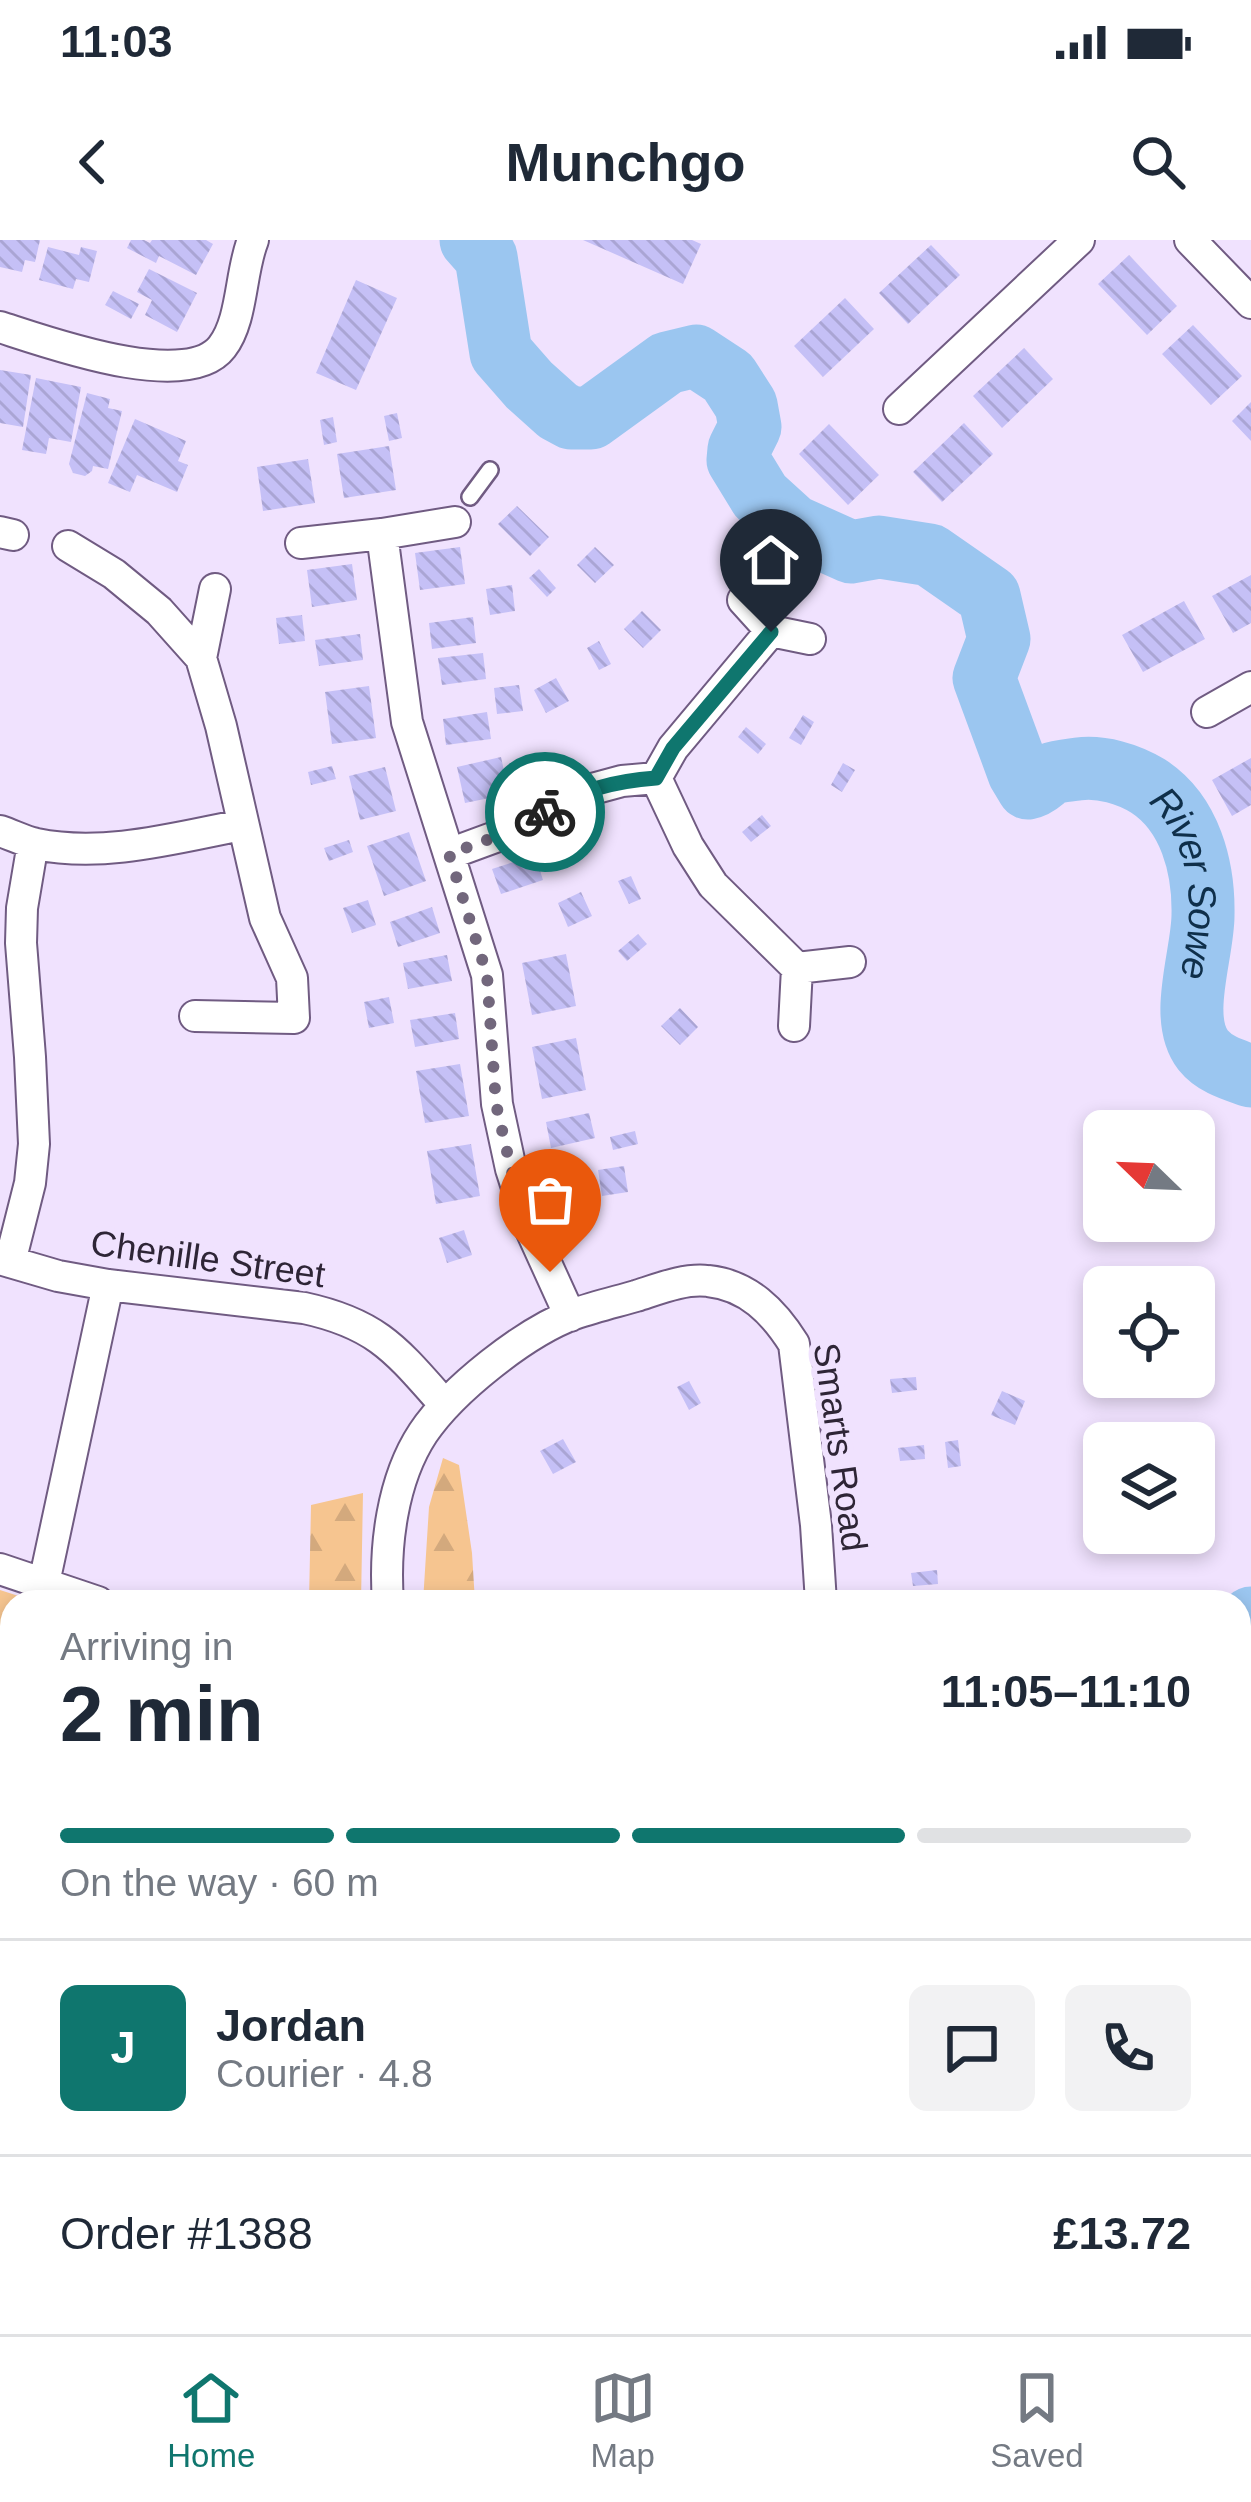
<!DOCTYPE html>
<meta charset="utf-8">
<style>
:root{--surface:#fff;--page:#f2f2f3;--text:#1f2937;--muted:#747a83;--line:#e0e1e3;--accent:#0f766e}
body{margin:0;font-family:Arial,sans-serif;background:var(--page);color:var(--text);height:100vh;display:flex;flex-direction:column;font-size:45px;white-space:nowrap}
*{box-sizing:border-box;margin:0}
p{font-size:39px;color:var(--muted)}
.icon{flex:none;width:66px;height:66px;fill:none;stroke:currentColor;stroke-width:2;stroke-linecap:round;stroke-linejoin:round}
.map{position:relative;flex:1;overflow:hidden}
.details{position:absolute;left:0px;top:1350px;width:1251px;height:744px;display:flex;flex-direction:column;background:var(--surface);border-radius:36px 36px 0 0;box-shadow:0 6px 18px #0003}
.details>*{flex:none}
.needle{width:78px;rotate:293deg}
.controls{position:absolute;left:1083px;top:870px;display:grid;gap:24px}
.controls a{display:grid;place-items:center;width:132px;height:132px;border-radius:18px;background:var(--surface);box-shadow:0 6px 18px #0003;font-size:60px}
.pin{position:absolute;display:grid;place-items:center;width:102px;height:102px;color:#fff;margin:-123px -51px;border-radius:50% 50% 50% 0;rotate:-45deg;box-shadow:0 0 12px #0007}
.pin .icon{rotate:45deg}
.courier{position:absolute;display:grid;place-items:center;width:120px;height:120px;margin:-60px;border:9px solid #0f766e;border-radius:50%;background:#fff;color:#222;box-shadow:0 3px 15px #0007}
.head em{font-style:normal;font-weight:600}
.head div{display:flex;flex-direction:column-reverse}
.head{display:flex;align-items:center;justify-content:space-between;height:204px;padding:0 60px}
h1{font-size:78px;font-weight:600;line-height:90px}
.bar{display:grid;grid-template-columns:repeat(4,1fr);gap:18px 12px;align-content:center;height:144px;padding:0 60px}
.bar i{height:15px;border-radius:9px;background:var(--line)}
.bar .on{background:var(--accent)}
.bar p{grid-column:span 4}
.line{display:flex;align-items:center;gap:30px;padding:0 60px;border-top:3px solid var(--line)}
.line div{flex:1}
.round{display:grid;place-items:center;flex:none;width:126px;height:126px;border-radius:18px;background:var(--page)}
.status{display:flex;justify-content:space-between;align-items:center;height:84px;padding:0 60px;background:var(--surface);direction:ltr}
.status svg{height:33px;fill:currentColor}
header{display:flex;justify-content:space-between;align-items:center;height:156px;padding:0 60px;background:var(--surface);font-size:54px;font-weight:600}
.tabs{display:flex;justify-content:space-around;align-items:center;height:168px;border-top:3px solid var(--line);background:var(--surface);font-size:33px;color:var(--muted)}
.tabs a{display:grid;justify-items:center;gap:6px}
.tabs .on{color:var(--accent)}
.map>svg:first-child{display:block}
.forest{fill:url(#forest-firs)}
.lines{fill:none;stroke-linecap:round;stroke-linejoin:round}
.river{stroke:#9bc6f0;stroke-width:63}
.building{fill:url(#building-back-hatch)}
.service-casing{stroke:#705b82;stroke-width:20}
.minor-casing{stroke:#705b82;stroke-width:34}
.trunk-casing{stroke:#705b82;stroke-width:52}
.service{stroke:#fff;stroke-width:15}
.minor{stroke:#fff;stroke-width:30}
.trunk{stroke:#fff;stroke-width:48}
.done{stroke:#72677c;stroke-width:12;stroke-dasharray:0 21.6}
.route{stroke:#0f766e;stroke-width:15}
.labels{text-anchor:middle;stroke-width:12;stroke-linejoin:round;paint-order:stroke}
.street-label{font-size:36px;fill:#2e2536;stroke:#f0e2fe}
.water-label{font-size:39px;font-style:italic;fill:#0f2f4a;stroke:#f0e2fe}
</style>
<div class="status"><b>11:03</b><svg viewBox="0 0 49 12"><path d="M0 12V9h3v3zM5 12V6h3v6zM10 12V3h3v9zM15 12V0h3v12zM26 1h20v11H26zM47 4h2v5h-2z"/></svg></div>
<header><svg class="icon" aria-label="back" viewBox="0 0 24 24"><path d="M15 5l-7 7 7 7"/></svg>Munchgo<svg class="icon" aria-label="search" viewBox="0 0 24 24"><circle cx="10" cy="10" r="6"/><path d="M15 15l6 6"/></svg></header>
<div class="map">
<svg width="1251" height="2094" viewBox="0 0 1251 2094">
<defs>
<pattern id="forest-firs" width="22" height="20" patternUnits="userSpaceOnUse" patternTransform="scale(3)"><rect width="22" height="20" fill="#f6c590"/><path d="M5 1l3.5 6h-7zM16 11l3.5 6h-7z" fill="#d3a97d"/></pattern>
<pattern id="building-back-hatch" width="6" height="6" patternUnits="userSpaceOnUse" patternTransform="scale(3)"><rect width="6" height="6" fill="#c5c0f6"/><path d="M-1 5l2 2M0 0l6 6M5-1l2 2" fill="none" stroke="#aaa5d4"/></pattern>
</defs>
<rect width="100%" height="100%" fill="#f0e2fe"/>
<path class="forest" d="M 443,1218 L 459,1225 L 472,1313 L 475,1362 L 423,1362 L 429,1267 Z
M 363,1253 L 361,1362 L 309,1362 L 311,1265 Z
M 0,1350 L 37,1362 L 12,1362 L 12,1434 L 0,1431 Z
M 1239,1558 L 1251,1633 L 1251,1663 L 1242,1722 L 1251,1762 L 1251,1910 L 1239,1904 Z
M 1239,2045 L 1251,2053 L 1251,2094 L 1191,2094 L 1184,2082 L 1239,2082 Z"/>
<g class="lines">
<g class="river">
<path id="s1" d="M 471,0 L 486,17 L 501,113 L 529,145 L 558,171 L 571,178 L 591,178 L 667,123 L 696,116 L 728,137 L 746,165 L 750,187 L 739,209 L 738,220 L 760,256 L 793,286 L 851,312 L 879,307 L 930,315 L 989,356 L 999,399 L 984,438 L 1019,533 L 1028,548 C 1039,546 1042,539 1051,534 C 1058,531 1070,530 1078,529 C 1102,526 1128,534 1148,546 C 1190,573 1204,627 1203,675 C 1203,714 1178,777 1203,810 C 1215,825 1234,830 1251,836"/>
<path d="M 1239,1407 L 1251,1378"/>
<path d="M 1184,2082 L 1191,2094"/>
</g>
</g>
<path class="building" d="M 0,0 L 40,0 L 35,22 L 25,20 L 22,32 L 0,27 Z
M 131,0 L 144,0 L 150,3 L 152,0 L 206,0 L 213,4 L 196,35 L 159,16 L 156,23 L 127,8 Z
M 583,0 L 692,0 L 701,4 L 683,44 Z
M 931,5 L 960,35 L 908,84 L 879,53 Z
M 48,7 L 79,15 L 81,7 L 97,11 L 89,42 L 76,39 L 73,49 L 39,40 Z
M 1129,15 L 1177,66 L 1147,95 L 1098,44 Z
M 149,29 L 197,53 L 177,92 L 145,75 L 152,60 L 137,52 Z
M 356,40 L 397,58 L 356,150 L 316,133 Z
M 113,51 L 139,64 L 131,79 L 105,65 Z
M 845,58 L 874,89 L 823,137 L 794,106 Z
M 1193,85 L 1242,136 L 1211,165 L 1162,114 Z
M 1024,108 L 1053,139 L 1002,188 L 973,156 Z
M 0,130 L 31,135 L 23,187 L 0,183 Z
M 36,138 L 81,147 L 71,202 L 49,198 L 46,214 L 22,210 Z
M 87,153 L 110,159 L 108,168 L 122,171 L 108,229 L 93,226 L 92,231 L 85,236 L 73,233 L 69,224 Z
M 1251,162 L 1251,201 L 1232,181 Z
M 397,173 L 402,198 L 389,201 L 384,176 Z
M 333,177 L 337,202 L 324,205 L 320,180 Z
M 135,179 L 186,201 L 178,221 L 188,225 L 177,252 L 137,235 L 130,252 L 108,243 Z
M 964,183 L 993,214 L 942,262 L 913,232 Z
M 829,184 L 879,235 L 848,265 L 799,214 Z
M 389,206 L 396,250 L 344,258 L 337,214 Z
M 308,219 L 315,263 L 263,271 L 257,227 Z
M 517,266 L 549,297 L 530,316 L 498,284 Z
M 460,307 L 465,344 L 420,350 L 415,313 Z
M 595,307 L 614,325 L 595,343 L 577,325 Z
M 352,324 L 357,360 L 312,367 L 307,330 Z
M 539,329 L 556,348 L 547,357 L 529,338 Z
M 1251,335 L 1251,383 L 1233,393 L 1212,356 Z
M 512,345 L 515,371 L 490,375 L 486,349 Z
M 1184,361 L 1205,399 L 1143,432 L 1122,395 Z
M 642,371 L 661,390 L 643,408 L 624,389 Z
M 302,375 L 305,401 L 279,404 L 276,378 Z
M 473,377 L 476,403 L 432,409 L 429,383 Z
M 360,394 L 363,420 L 319,426 L 315,400 Z
M 599,401 L 611,424 L 599,430 L 587,408 Z
M 483,413 L 486,439 L 442,445 L 438,418 Z
M 556,438 L 569,461 L 546,473 L 534,450 Z
M 519,445 L 523,471 L 497,474 L 494,448 Z
M 369,446 L 376,498 L 332,504 L 325,452 Z
M 487,472 L 491,499 L 446,505 L 443,479 Z
M 803,475 L 814,482 L 801,505 L 789,498 Z
M 746,487 L 766,504 L 758,514 L 738,497 Z
M 501,517 L 509,554 L 465,563 L 457,527 Z
M 1251,518 L 1251,565 L 1232,576 L 1212,540 Z
M 843,523 L 855,530 L 842,552 L 831,545 Z
M 332,526 L 336,539 L 311,545 L 308,532 Z
M 385,527 L 396,571 L 360,580 L 349,536 Z
M 762,575 L 771,586 L 751,602 L 742,592 Z
M 409,592 L 426,641 L 384,656 L 367,606 Z
M 349,600 L 353,612 L 329,621 L 324,608 Z
M 535,615 L 543,640 L 501,654 L 492,629 Z
M 631,636 L 641,659 L 629,664 L 618,641 Z
M 581,652 L 592,676 L 568,687 L 558,663 Z
M 368,660 L 376,685 L 352,693 L 343,668 Z
M 432,667 L 440,693 L 398,707 L 390,682 Z
M 638,694 L 647,704 L 627,721 L 618,711 Z
M 566,714 L 576,766 L 532,775 L 522,723 Z
M 447,715 L 452,741 L 408,749 L 403,723 Z
M 389,757 L 394,783 L 369,788 L 364,762 Z
M 680,768 L 698,787 L 680,805 L 661,786 Z
M 455,773 L 459,799 L 415,807 L 410,780 Z
M 576,798 L 586,850 L 542,859 L 532,807 Z
M 460,824 L 469,876 L 425,883 L 416,831 Z
M 589,873 L 595,898 L 551,908 L 546,882 Z
M 635,891 L 638,904 L 613,910 L 610,897 Z
M 471,904 L 480,956 L 436,964 L 427,911 Z
M 624,926 L 628,952 L 602,956 L 598,930 Z
M 464,990 L 472,1015 L 447,1023 L 439,998 Z
M 916,1137 L 917,1150 L 892,1153 L 890,1139 Z
M 689,1141 L 701,1163 L 689,1170 L 677,1147 Z
M 1002,1151 L 1025,1161 L 1015,1185 L 991,1175 Z
M 563,1199 L 576,1222 L 553,1234 L 540,1211 Z
M 958,1200 L 961,1226 L 948,1228 L 945,1202 Z
M 924,1205 L 925,1219 L 900,1221 L 898,1208 Z
M 937,1330 L 938,1344 L 913,1346 L 911,1333 Z
M 12,2032 L 12,2077 L 0,2078 L 0,2033 Z
M 732,2082 L 774,2082 L 769,2094 L 718,2094 L 721,2087 L 728,2091 Z"/>
<g class="lines">
<g class="service-casing">
<path id="service" d="M 470,257 L 490,230
M 0,1713 L 12,1715"/>
</g>
<g class="minor-casing">
<path id="minor" d="M 1190,0 L 1251,63
M 0,87 C 47,102 187,153 222,107 C 243,80 240,32 253,0
M 899,169 L 1079,0
M 0,292 L 13,295
M 382,294 L 407,482 L 487,735 L 497,864 L 511,929 L 530,988 L 570,1076
M 301,303 L 382,294 L 455,282
M 68,306 L 114,334 L 159,371 L 201,418 L 221,486 L 265,678 L 292,738 L 294,778 L 195,776
M 743,360 L 771,391 L 810,399
M 201,418 L 215,349
M 1207,472 L 1251,447
M 656,538 L 688,606 L 713,645 L 797,728 L 850,722
M 0,591 C 12,595 24,601 36,604 C 104,618 175,598 242,585
M 449,614 L 517,589 L 585,551 L 622,541 L 656,538 L 673,508 L 771,391
M 794,786 L 797,728
M 0,1019 L 58,1036 L 108,1045 L 304,1068 C 378,1084 397,1111 445,1165
M 10,1022 L 30,943 L 34,904 L 30,817 L 21,703 L 22,668 L 33,603
M 0,1329 L 98,1362
M 44,1343 L 108,1045
M 388,1362 C 384,1307 392,1240 423,1193 C 452,1150 525,1092 574,1074 C 594,1067 615,1062 636,1056 C 658,1049 685,1038 708,1041 C 748,1045 774,1072 794,1104 L 816,1285 L 821,1362
M 457,2094 L 504,2085
M 665,2094 L 675,2082"/>
</g>
<g class="trunk-casing">
<path id="trunk" d="M 0,1469 L 12,1472
M 0,1530 L 12,1533
M 1239,1943 L 1251,1950
M 1239,2010 L 1251,2017"/>
</g>
<use href="#service" class="service"/>
<use href="#minor" class="minor"/>
<use href="#trunk" class="trunk"/>
</g>
<g class="lines">
<path class="done" d="M 545,572 L 517,589 L 449,614 L 487,735 L 496,864 L 511,929 L 530,988 L 550,1032"/>
<path class="route" d="M 545,572 C 580,550 615,541 656,538 L 673,508 L 771,392"/>
</g>
<g class="labels">
<g class="street-label">
<text transform="translate(208 1018) rotate(8)" y="13">Chenille Street</text>
<text transform="translate(841 1207) rotate(82)" y="13">Smarts Road</text>
</g>
<g class="water-label">
<text dy="14" stroke="none"><textPath href="#s1" startOffset="1236">River Sowe</textPath></text>
</g>
</g>
</svg>
<div class="controls">
<a><svg class="needle" viewBox="-14 -14 28 28"><path d="M0-13l5 13h-10z" fill="#e53935"/><path d="M0 13l5-13h-10z" fill="#747a83"/></svg></a>
<a><svg class="icon" aria-label="locate" viewBox="0 0 24 24"><circle cx="12" cy="12" r="6"/><path d="M12 2v4M12 18v4M2 12h4M18 12h4"/></svg></a>
<a><svg class="icon" aria-label="layers" viewBox="0 0 24 24"><path d="M12 4l9 5-9 5-9-5zM3 14l9 5 9-5"/></svg></a>
</div>
<div class="pin" style="left:550px;top:1032px;background:#ea580c"><svg class="icon" aria-label="bag" viewBox="0 0 24 24"><path d="M5 8h14l-1 12H6zM9 8a3 3 0 0 1 6 0"/></svg></div>
<div class="pin" style="left:771px;top:392px;background:#1f2937"><svg class="icon" aria-label="home" viewBox="0 0 24 24"><path d="M3 11l9-7 9 7M6 9v11h12V9"/></svg></div>
<div class="courier" style="left:545px;top:572px"><svg class="icon" aria-label="bike" viewBox="0 0 24 24"><circle cx="6" cy="16" r="4"/><circle cx="18" cy="16" r="4"/><path d="M6 16l4-8h5l3 8M10 8l3 8H6M13 5h3"/></svg></div>
<section class="details">
<div class="head"><div><h1>2 min</h1><p>Arriving in</p></div><em>11:05–11:10</em></div>
<div class="bar"><i class="on"></i><i class="on"></i><i class="on"></i><i></i><p>On the way · 60 m</p></div>
<div class="line" style="height:216px"><b class="round" style="background:var(--accent);color:#fff">J</b><div><b>Jordan</b><p>Courier · 4.8</p></div><a class="round"><svg class="icon" aria-label="chat" viewBox="0 0 24 24"><path d="M4 5h16v11H9l-5 4z"/></svg></a><a class="round"><svg class="icon" aria-label="phone" viewBox="0 0 24 24"><path d="M5 4h4l2 5-3 2q2 4 5 5l2-3 5 2v4C11 20 4 13 5 4z"/></svg></a></div>
<div class="line" style="height:156px"><div>Order #1388</div><b>£13.72</b></div>
</section>
</div>
<nav class="tabs">
<a class="on"><svg class="icon" aria-label="home" viewBox="0 0 24 24"><path d="M3 11l9-7 9 7M6 9v11h12V9"/></svg>Home</a>
<a><svg class="icon" aria-label="map" viewBox="0 0 24 24"><path d="M3 6l6-2 6 2 6-2v14l-6 2-6-2-6 2zM9 4v14M15 6v14"/></svg>Map</a>
<a><svg class="icon" aria-label="saved" viewBox="0 0 24 24"><path d="M7 4h10v16l-5-4-5 4z"/></svg>Saved</a>
</nav>
